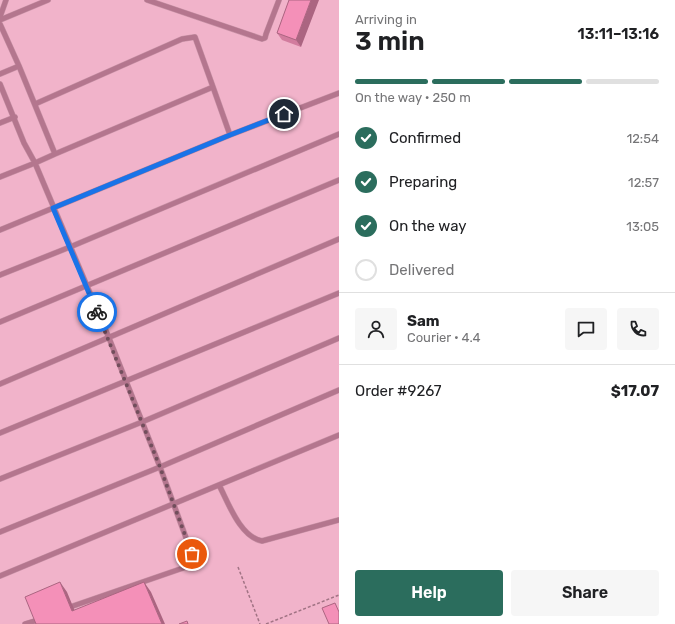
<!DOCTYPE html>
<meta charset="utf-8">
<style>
:root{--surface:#fff;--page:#f6f6f6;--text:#202124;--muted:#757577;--line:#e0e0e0;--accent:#2b6d5d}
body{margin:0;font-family:Rubik,sans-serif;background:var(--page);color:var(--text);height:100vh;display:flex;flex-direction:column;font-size:15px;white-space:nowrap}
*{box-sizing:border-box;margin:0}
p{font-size:13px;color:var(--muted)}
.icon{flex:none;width:22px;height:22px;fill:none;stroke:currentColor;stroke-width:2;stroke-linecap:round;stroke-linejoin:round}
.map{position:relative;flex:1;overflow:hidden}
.drawer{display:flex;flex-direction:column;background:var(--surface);width:336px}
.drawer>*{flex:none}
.pin{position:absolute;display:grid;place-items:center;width:34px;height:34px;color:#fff;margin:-17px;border:2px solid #fff;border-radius:50%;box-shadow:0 1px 4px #0007}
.courier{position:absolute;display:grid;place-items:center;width:40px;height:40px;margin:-20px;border:3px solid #1a73e8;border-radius:50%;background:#fff;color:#222;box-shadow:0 1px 5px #0007}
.head em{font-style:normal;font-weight:600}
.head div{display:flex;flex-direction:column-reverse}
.head{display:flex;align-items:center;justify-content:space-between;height:68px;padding:0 16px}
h1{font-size:26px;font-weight:600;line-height:30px}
.bar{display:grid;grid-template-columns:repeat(4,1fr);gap:6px 4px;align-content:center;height:48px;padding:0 16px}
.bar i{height:5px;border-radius:3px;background:var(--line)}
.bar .selected{background:var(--accent)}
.bar p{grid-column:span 4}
.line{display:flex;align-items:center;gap:10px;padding:0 16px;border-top:1px solid var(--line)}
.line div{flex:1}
.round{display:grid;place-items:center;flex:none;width:42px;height:42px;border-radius:4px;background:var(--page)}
ol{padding:0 16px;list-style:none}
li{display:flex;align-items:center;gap:12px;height:44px}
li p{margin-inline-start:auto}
li .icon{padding:4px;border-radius:50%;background:var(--accent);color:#fff;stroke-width:4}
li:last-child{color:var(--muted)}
li i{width:22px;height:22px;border:2px solid var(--line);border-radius:50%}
.primary-button{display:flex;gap:8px;margin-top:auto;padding:8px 16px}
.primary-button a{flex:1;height:46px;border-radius:4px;background:var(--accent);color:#fff;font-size:16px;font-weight:600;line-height:46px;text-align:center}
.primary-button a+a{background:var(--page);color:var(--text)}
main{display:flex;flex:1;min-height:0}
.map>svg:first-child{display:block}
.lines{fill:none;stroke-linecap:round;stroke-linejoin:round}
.service-casing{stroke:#ca94a8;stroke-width:6}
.path{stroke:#a17384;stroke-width:1.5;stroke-dasharray:3 2;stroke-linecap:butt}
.service{stroke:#b4768e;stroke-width:5}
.wall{fill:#d27c9e}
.shaded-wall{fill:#ab6581}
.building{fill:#f490b8;stroke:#ab6581}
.done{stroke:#724e5c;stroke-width:4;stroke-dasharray:0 7.2}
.route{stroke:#1a73e8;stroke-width:5}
</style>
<main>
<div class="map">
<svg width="339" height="624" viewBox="0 0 339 624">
<rect width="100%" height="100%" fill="#f1b3ca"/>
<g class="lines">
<g class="service-casing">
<path id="service" d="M 147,0 L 262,39 L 265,38 L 266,34 L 279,0
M 0,17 L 6,0
M 0,20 L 48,0
M 0,24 L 19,66 L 55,154 L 35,163 L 109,338 L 160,467 L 192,554 L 190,562 L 186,567 L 73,606
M 0,74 L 19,66
M 0,84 L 24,143 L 35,163 L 0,177
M 35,104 L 182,39 L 195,37 L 213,87
M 0,123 L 15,117
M 55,154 L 213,87 L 230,135
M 0,230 L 230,135 L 339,93
M 0,275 L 70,247 L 339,134
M 0,322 L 339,180
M 0,384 L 339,239
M 0,433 L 339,293
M 0,479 L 142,422 L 339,338
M 219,485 C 228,502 240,537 262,541 L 339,520
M 0,532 L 160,467 L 339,390
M 0,576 L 339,435
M 25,624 L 38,620"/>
</g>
<path class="path" d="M 238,567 L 260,624
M 266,624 L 339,595"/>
<use href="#service" class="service"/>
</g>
<path class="wall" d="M 289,0 L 301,47 L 282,40 L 277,33 Z"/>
<path class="shaded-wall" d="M 311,0 L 319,0 L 301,47 L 296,40 Z
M 60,582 L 67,592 L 79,621 L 72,611 Z
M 144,582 L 151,592 L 165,624 L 162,624 Z"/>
<path class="building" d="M 289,0 L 311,0 L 296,40 L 277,33 Z
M 60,582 L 72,611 L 144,582 L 162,624 L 36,624 L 25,597 Z
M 335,603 L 339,612 L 339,624 L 329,624 L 322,608 Z
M 187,621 L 188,624 L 179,624 Z"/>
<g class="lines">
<path class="done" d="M 97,312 L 160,467 L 192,554"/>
<path class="route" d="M 97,312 L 53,208 L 230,135 L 284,114"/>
</g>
</svg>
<div class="pin" style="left:192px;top:554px;background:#ea580c"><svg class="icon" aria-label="bag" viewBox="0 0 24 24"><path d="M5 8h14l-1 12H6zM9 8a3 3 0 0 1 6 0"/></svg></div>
<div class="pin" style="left:284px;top:114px;background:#1f2937"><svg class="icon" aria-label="home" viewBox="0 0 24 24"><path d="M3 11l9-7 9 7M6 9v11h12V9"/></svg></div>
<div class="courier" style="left:97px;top:312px"><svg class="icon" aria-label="bike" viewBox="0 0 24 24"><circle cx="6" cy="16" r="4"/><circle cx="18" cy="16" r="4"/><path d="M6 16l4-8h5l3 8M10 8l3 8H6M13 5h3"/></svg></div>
</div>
<section class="drawer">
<div class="head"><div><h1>3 min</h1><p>Arriving in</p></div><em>13:11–13:16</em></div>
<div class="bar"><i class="selected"></i><i class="selected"></i><i class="selected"></i><i></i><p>On the way · 250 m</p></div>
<ol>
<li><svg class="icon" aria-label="check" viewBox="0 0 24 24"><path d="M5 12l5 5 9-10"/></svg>Confirmed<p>12:54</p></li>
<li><svg class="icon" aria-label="check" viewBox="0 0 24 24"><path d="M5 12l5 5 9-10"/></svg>Preparing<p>12:57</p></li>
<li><svg class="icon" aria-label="check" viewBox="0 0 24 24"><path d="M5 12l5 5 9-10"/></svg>On the way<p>13:05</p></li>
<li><i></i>Delivered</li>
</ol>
<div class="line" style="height:72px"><a class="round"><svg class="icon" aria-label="person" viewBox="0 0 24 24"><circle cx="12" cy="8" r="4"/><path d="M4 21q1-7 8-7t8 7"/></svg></a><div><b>Sam</b><p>Courier · 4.4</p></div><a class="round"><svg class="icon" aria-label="chat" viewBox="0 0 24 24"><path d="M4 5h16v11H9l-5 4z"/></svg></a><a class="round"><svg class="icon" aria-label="phone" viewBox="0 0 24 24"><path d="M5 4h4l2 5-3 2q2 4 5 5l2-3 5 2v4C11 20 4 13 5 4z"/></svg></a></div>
<div class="line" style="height:52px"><div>Order #9267</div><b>$17.07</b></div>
<div class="primary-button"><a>Help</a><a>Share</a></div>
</section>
</main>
